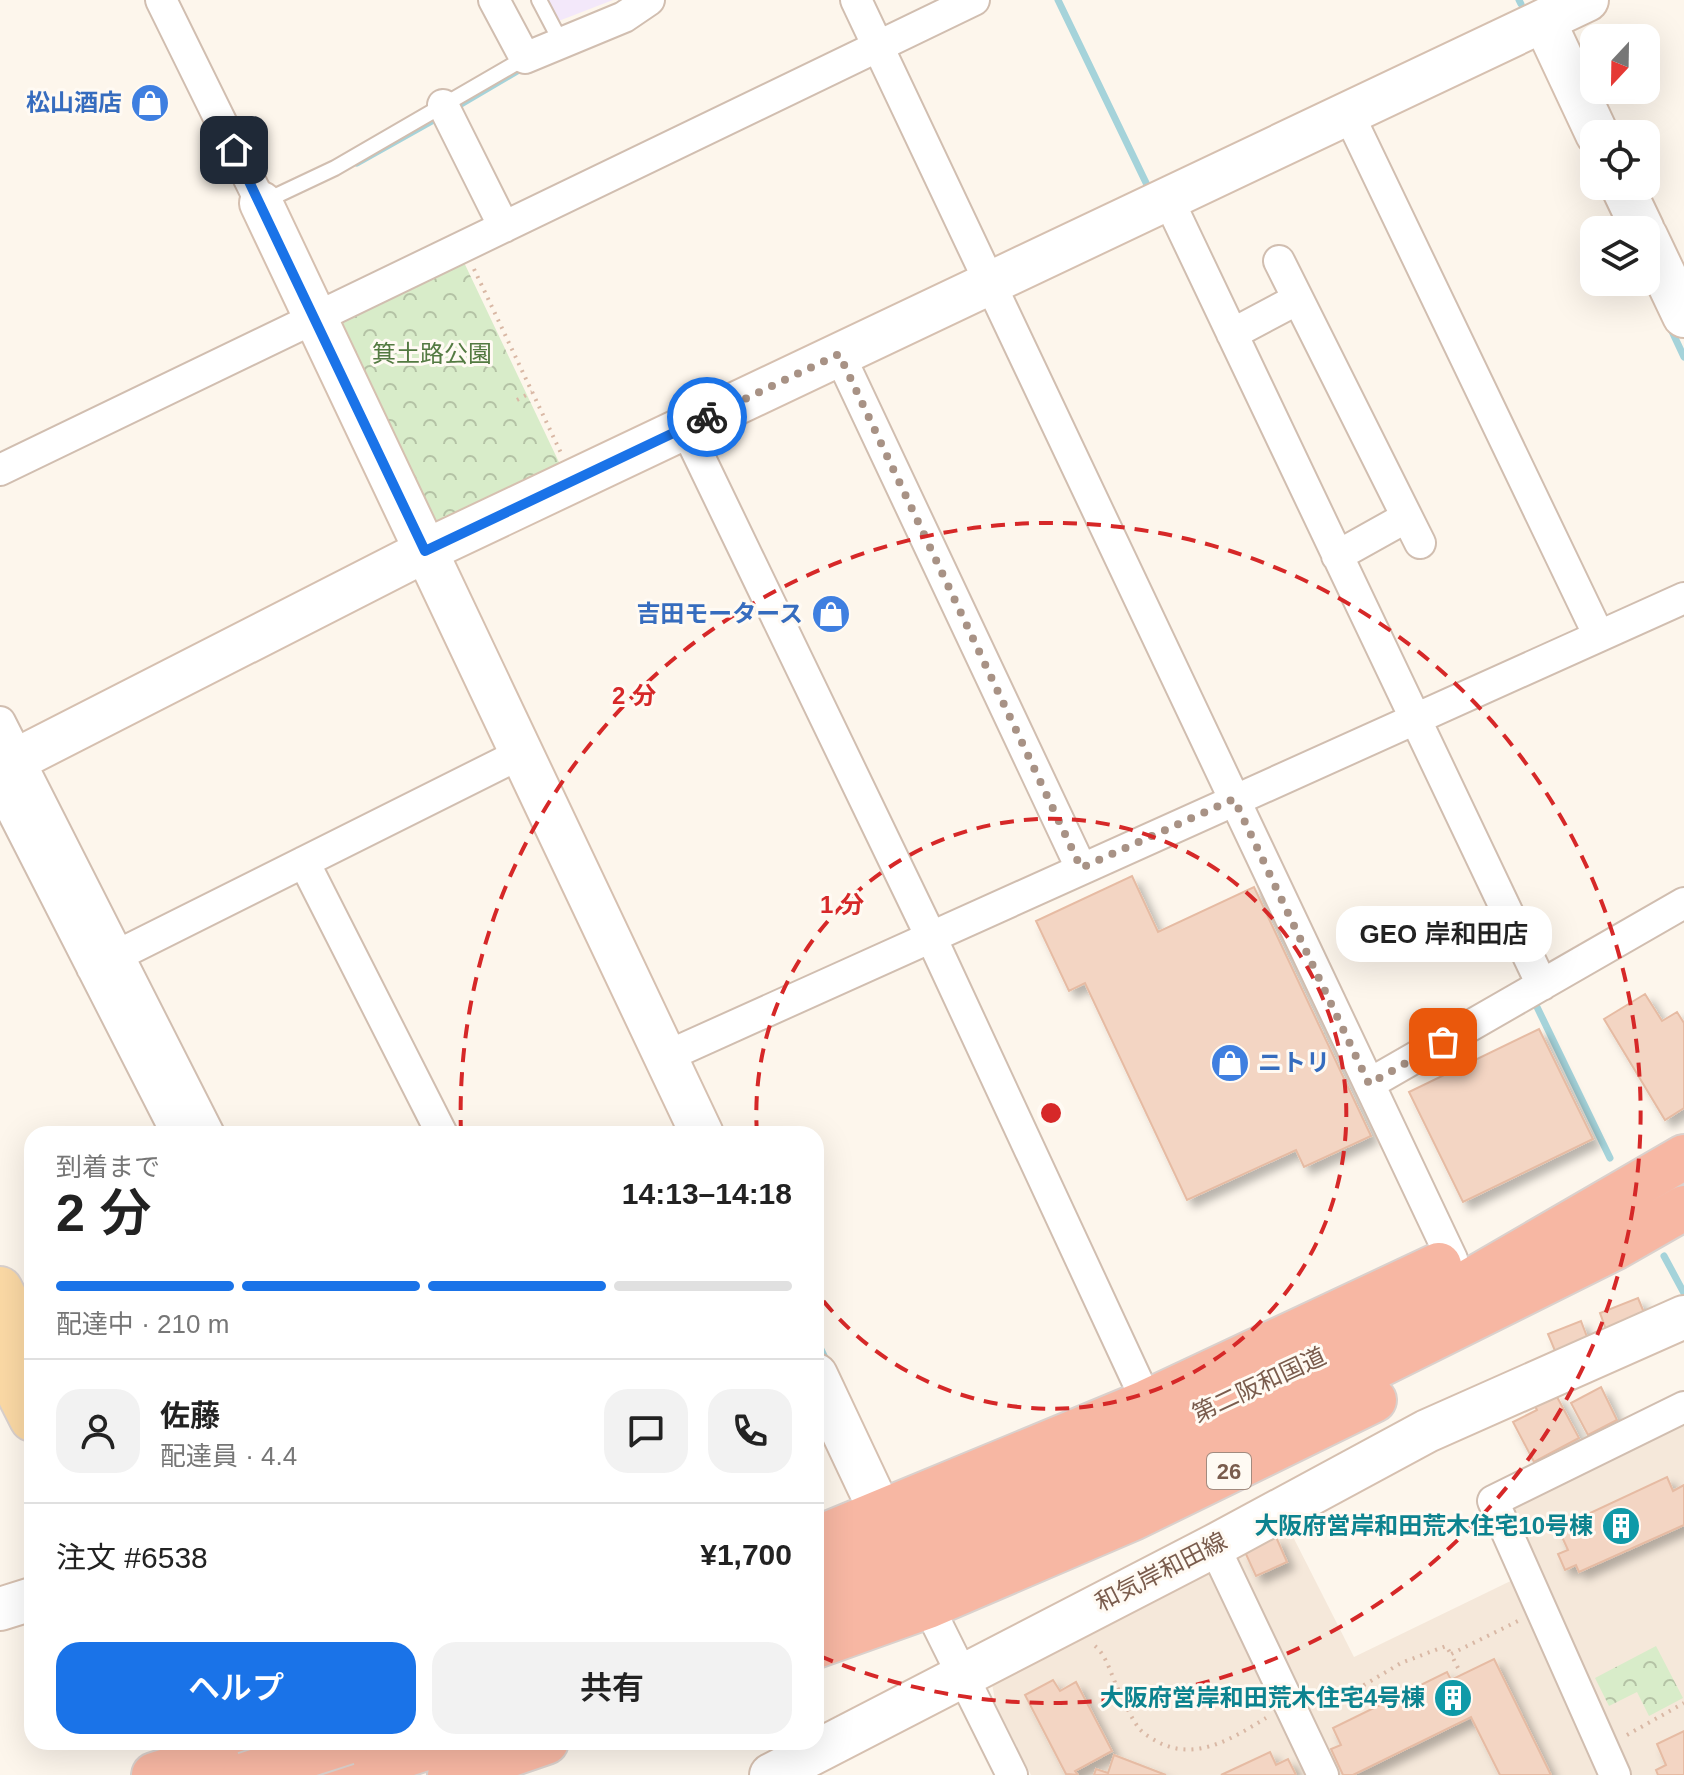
<!DOCTYPE html>
<html lang="ja">
<meta charset="utf-8">
<style>
:root{--surface:#fff;--page:#f2f2f2;--text:#222;--muted:#767676;--line:#e0e0e0;--accent:#1a73e8}
body{margin:0;font-family:Arial,"Noto Sans JP",sans-serif;background:var(--page);color:var(--text);height:100vh;display:flex;flex-direction:column;font-size:30px;white-space:nowrap}
*{box-sizing:border-box;margin:0}
p{font-size:26px;color:var(--muted)}
.icon{flex:none;width:44px;height:44px;fill:none;stroke:currentColor;stroke-width:2;stroke-linecap:round;stroke-linejoin:round}
.map{position:relative;flex:1;overflow:hidden}
.panel{position:absolute;left:24px;top:1126px;width:800px;height:624px;display:flex;flex-direction:column;background:var(--surface);border-radius:24px;box-shadow:0 8px 32px #0002}
.panel>*{flex:none}
.needle{width:52px;rotate:202deg}
.fabs{position:absolute;left:1580px;top:24px;display:grid;gap:16px}
.fabs a{display:grid;place-items:center;width:80px;height:80px;border-radius:16px;background:var(--surface);box-shadow:0 8px 32px #0002;font-size:40px}
.pin{position:absolute;display:grid;place-items:center;width:68px;height:68px;color:#fff;margin:-34px;border-radius:16px;box-shadow:0 4px 12px #0006}
.courier{position:absolute;display:grid;place-items:center;width:80px;height:80px;margin:-40px;border:6px solid #1a73e8;border-radius:50%;background:#fff;color:#222;box-shadow:0 2px 10px #0007}
.bubble{position:absolute;height:56px;border-radius:24px;background:var(--surface);box-shadow:0 8px 32px #0002;font-size:26px;font-weight:600;line-height:56px;text-align:center}
.headline em{font-style:normal;font-weight:600}
.headline div{display:flex;flex-direction:column-reverse}
.headline{display:flex;align-items:center;justify-content:space-between;height:136px;padding:0 32px}
h1{font-size:52px;font-weight:600;line-height:60px}
.bar{display:grid;grid-template-columns:repeat(4,1fr);gap:12px 8px;align-content:center;height:96px;padding:0 32px}
.bar i{height:10px;border-radius:6px;background:var(--line)}
.bar .on{background:var(--accent)}
.bar p{grid-column:span 4}
.line{display:flex;align-items:center;gap:20px;padding:0 32px;border-top:2px solid var(--line)}
.line div{flex:1}
.round{display:grid;place-items:center;flex:none;width:84px;height:84px;border-radius:24px;background:var(--page)}
.primary-button{display:flex;gap:16px;margin-top:auto;padding:16px 32px}
.primary-button a{flex:1;height:92px;border-radius:24px;background:var(--accent);color:#fff;font-size:32px;font-weight:600;line-height:92px;text-align:center}
.primary-button a+a{background:var(--page);color:var(--text)}
.map>svg:first-child{display:block}
.residential{fill:#f5e8da}
.education{fill:#f3e8fa}
.park{fill:url(#park-crowns)}
.lines{fill:none;stroke-linecap:round;stroke-linejoin:round}
.stream{stroke:#a5d3da;stroke-width:7}
.building{fill:#f3d5c3;stroke:#e6bba3;stroke-width:2;filter:url(#shadow)}
.lane-casing{stroke:#d1beb0;stroke-width:18}
.street-casing{stroke:#d1beb0;stroke-width:34}
.secondary-casing{stroke:#d6c0b0;stroke-width:46}
.primary-casing{stroke:#dad1cd;stroke-width:48}
.highway-casing{stroke:#dad1cd;stroke-width:48}
.path{stroke:#d9b8a5;stroke-width:4;stroke-dasharray:2 6;stroke-linecap:butt}
.lane{stroke:#fff;stroke-width:14}
.street{stroke:#fff;stroke-width:30}
.secondary{stroke:#fff;stroke-width:42}
.primary{stroke:#fbd9a5;stroke-width:44}
.highway{stroke:#f7b7a3;stroke-width:44}
.highway-bridge-casing{stroke:#dad1cd;stroke-width:48;stroke-linecap:butt}
.highway-bridge{stroke:#f7b7a3;stroke-width:44}
.done{stroke:#a89285;stroke-width:8;stroke-dasharray:0 14.4}
.route{stroke:#1a73e8;stroke-width:10}
.ring{fill:none;stroke:#d62828;stroke-width:4;stroke-dasharray:14 10}
.labels{text-anchor:middle;stroke-width:6;stroke-linejoin:round;paint-order:stroke}
.shield{fill:#fffaf3;stroke:#a28b7f;stroke-width:2}
.shield-label{font-size:22px;font-weight:bold;fill:#7a5c4d}
.shop-label{font-size:24px;font-weight:bold;fill:#366cbe;stroke:#fffaf3;text-anchor:end}
.park-label{font-size:24px;fill:#537a41;stroke:#fffaf3}
.street-label{font-size:24px;fill:#7a5c4d;stroke:#fffaf3}
.culture-label{font-size:24px;font-weight:bold;fill:#0d838f;stroke:#fffaf3;text-anchor:end}
.centre{fill:#d62828;stroke:#fffaf3;stroke-width:4}
.ring-label{font-size:24px;text-anchor:middle;font-weight:bold;fill:#d62828;stroke:#fffaf3;stroke-width:6;stroke-linejoin:round;paint-order:stroke}
</style>
<div class="map">
<svg width="1684" height="1775" viewBox="0 0 1684 1775">
<defs>
<pattern id="park-crowns" width="20" height="18" patternUnits="userSpaceOnUse" patternTransform="scale(2)"><rect width="20" height="18" fill="#d8ecc9"/><path d="M2 6a3 3 0 1 1 6 0M12 15a3 3 0 1 1 6 0" fill="none" stroke="#b4c2a5"/></pattern>
<filter id="shadow"><feDropShadow dx="7" dy="7" stdDeviation="4" flood-color="#0004"/></filter>
</defs>
<rect width="100%" height="100%" fill="#fdf6ec"/>
<path class="residential" d="M 1684,1417 L 1684,1775 L 1031,1775 L 996,1706 L 990,1672 L 1284,1519 L 1354,1657 L 1533,1570 L 1510,1517 L 1512,1506 Z"/>
<path class="education" d="M 545,0 L 613,0 L 556,22 Z"/>
<path class="park" d="M 460,254 L 566,477 L 438,527 L 339,321 Z
M 1656,1646 L 1683,1698 L 1649,1716 L 1637,1692 L 1609,1706 L 1595,1678 Z"/>
<g class="lines">
<path class="stream" d="M 1058,0 L 1149,189
M 1519,0 L 1521,4
M 456,107 L 524,67
M 1584,145 L 1594,166
M 357,163 L 439,117
M 1669,325 L 1684,357
M 1537,1007 L 1610,1158
M 1664,1256 L 1684,1293
M 816,1339 L 827,1362"/>
</g>
<path class="building" d="M 1132,876 L 1158,932 L 1254,887 L 1371,1136 L 1304,1167 L 1296,1150 L 1187,1200 L 1085,983 L 1069,991 L 1036,921 Z
M 1645,994 L 1662,1021 L 1677,1012 L 1684,1023 L 1684,1108 L 1665,1120 L 1604,1019 Z
M 1539,1029 L 1593,1139 L 1463,1202 L 1409,1092 Z
M 1638,1298 L 1647,1320 L 1608,1335 L 1600,1313 Z
M 1581,1321 L 1590,1345 L 1558,1358 L 1548,1334 Z
M 1601,1387 L 1617,1420 L 1588,1435 L 1571,1403 Z
M 1556,1395 L 1579,1438 L 1534,1462 L 1513,1422 L 1537,1410 L 1535,1406 Z
M 1667,1477 L 1673,1491 L 1684,1485 L 1684,1525 L 1579,1572 L 1576,1565 L 1565,1570 L 1558,1554 L 1568,1550 L 1558,1528 Z
M 1276,1537 L 1287,1562 L 1256,1576 L 1245,1552 Z
M 1494,1659 L 1551,1775 L 1500,1775 L 1471,1717 L 1353,1775 L 1343,1775 L 1331,1749 L 1341,1745 L 1333,1728 L 1447,1672 L 1451,1680 Z
M 1053,1680 L 1060,1691 L 1076,1682 L 1112,1751 L 1075,1771 L 1078,1775 L 1066,1774 L 1025,1695 Z
M 1684,1731 L 1684,1775 L 1658,1775 L 1656,1770 L 1666,1765 L 1657,1744 Z
M 1270,1752 L 1276,1765 L 1288,1759 L 1296,1775 L 1221,1775 Z
M 1114,1755 L 1166,1775 L 1094,1775 L 1096,1769 L 1108,1773 Z"/>
<g class="lines">
<g class="lane-casing">
<path id="lane" d="M 539,0 L 561,42
M 263,202 L 335,168 L 525,58"/>
</g>
<g class="street-casing">
<path id="street" d="M 161,0 L 261,203
M 494,0 L 525,58 L 624,17 L 649,0
M 856,0 L 1452,1259
M 443,105 L 504,227
M 1348,113 L 1599,636
M 1168,199 L 1542,985
M 1279,261 L 1420,543
M 1232,334 L 1298,299
M 839,354 L 1081,868
M 685,427 L 931,937 L 1147,1402
M 0,470 L 974,0
M 1337,556 L 1407,517
M 0,722 L 209,1134
M 0,787 L 177,1134
M 304,862 L 442,1134
M 92,968 L 522,753
M 665,1057 L 1684,598
M 1369,1084 L 1684,903
M 1214,1546 L 1323,1775
M 928,1606 L 1012,1775
M 1615,1775 L 1493,1501 L 1684,1407"/>
</g>
<g class="secondary-casing">
<path id="secondary" d="M 1544,21 L 1597,134
M 1622,186 L 1643,230
M 261,203 L 702,1134
M 1646,236 L 1684,316
M 0,768 L 425,551 L 1587,0
M 816,1375 L 881,1513
M 0,1609 L 32,1599
M 771,1775 L 1214,1546 L 1427,1431 L 1684,1317"/>
</g>
<g class="primary-casing">
<path id="primary" d="M 0,1289 L 32,1352
M 0,1356 L 32,1419"/>
</g>
<g class="highway-casing">
<path id="highway" d="M 816,1539 L 1147,1402 L 1439,1265
M 816,1574 L 976,1514 L 1352,1342 L 1460,1287 L 1684,1157
M 816,1610 L 936,1566 L 1367,1371 L 1616,1247 L 1684,1208
M 816,1646 L 928,1606 L 1133,1518 L 1374,1400
M 154,1775 L 259,1742
M 343,1775 L 444,1742
M 450,1775 L 546,1742"/>
</g>
<path class="path" d="M 474,269 L 561,453
M 517,400 L 532,392
M 1095,1646 C 1107,1656 1111,1675 1118,1689 C 1124,1701 1130,1716 1138,1727 C 1143,1734 1151,1738 1158,1742 C 1196,1762 1233,1738 1266,1718
M 1458,1668 L 1451,1654 L 1518,1621
M 1320,1705 L 1354,1691 L 1401,1663 L 1446,1646 L 1451,1654
M 1627,1735 L 1684,1703"/>
<use href="#lane" class="lane"/>
<use href="#street" class="street"/>
<use href="#secondary" class="secondary"/>
<use href="#primary" class="primary"/>
<use href="#highway" class="highway"/>
<g class="highway-bridge-casing">
<path id="highway-bridge" d="M 245,1775 L 347,1742"/>
</g>
<use href="#highway-bridge" class="highway-bridge"/>
</g>
<g class="lines">
<path class="done" d="M 707,417 L 839,354 L 1081,868 L 1234,799 L 1369,1084 L 1443,1042"/>
<path class="route" d="M 234,150 L 425,551 L 707,417"/>
</g>
<g class="ring">
<path d="M757 1134A295 295 0 1 1 817 1293"/>
<path d="M461 1134A590 590 0 1 1 820 1656"/>
</g>
<defs>
<g id="shop-disc" transform="scale(2)"><circle r="9.5" fill="#3f7fe0" stroke="#fffaf3"/><path d="M-5-2.5h2.3a2.7 3.5 0 0 1 5.4 0H5L5.5 6h-11ZM-1.5-2.5h3a1.5 2.3 0 0 0-3 0Z" fill="#fff"/></g>
<g id="building-disc" transform="scale(2)"><circle r="9.5" fill="#0f9aa8" stroke="#fffaf3"/><path d="M-4-6H4V6H1V3H-1V6H-4ZM-2.5-4.3h1.7v1.8h-1.7ZM.8-4.3h1.7v1.8H.8ZM-2.5-1h1.7V.8h-1.7ZM.8-1h1.7V.8H.8Z" fill="#fff"/></g>
</defs>
<g fill-rule="evenodd">
<use href="#shop-disc" x="150" y="103"/>
<use href="#shop-disc" x="831" y="614"/>
<use href="#shop-disc" x="1230" y="1063"/>
<use href="#building-disc" x="1621" y="1526"/>
<use href="#building-disc" x="1453" y="1698"/>
</g>
<g class="labels">
<rect class="shield" x="1207" y="1453" width="44" height="36" rx="6"/>
<g class="shield-label">
<text x="1229" y="1479">26</text>
</g>
<g class="shop-label">
<text x="122" y="111">松山酒店</text>
<text x="803" y="622">吉田モータース</text>
<text x="1258" y="1071" text-anchor="start">ニトリ</text>
</g>
<g class="park-label">
<text x="432" y="362">箕土路公園</text>
</g>
<g class="street-label">
<text transform="translate(1259 1385) rotate(-25)" y="8">第二阪和国道</text>
<text transform="translate(1161 1572) rotate(-27)" y="8">和気岸和田線</text>
</g>
<g class="culture-label">
<text x="1593" y="1534">大阪府営岸和田荒木住宅10号棟</text>
<text x="1425" y="1706">大阪府営岸和田荒木住宅4号棟</text>
</g>
</g>
<circle cx="1051" cy="1113" r="12" class="centre"/>
<g class="ring-label">
<text x="634" y="704">2 分</text>
<text x="842" y="913">1 分</text>
</g>
</svg>
<div class="fabs">
<a><svg class="needle" viewBox="-14 -14 28 28"><path d="M0-13l5 13h-10z" fill="#e53935"/><path d="M0 13l5-13h-10z" fill="#767676"/></svg></a>
<a><svg class="icon" aria-label="locate" viewBox="0 0 24 24"><circle cx="12" cy="12" r="6"/><path d="M12 2v4M12 18v4M2 12h4M18 12h4"/></svg></a>
<a><svg class="icon" aria-label="layers" viewBox="0 0 24 24"><path d="M12 4l9 5-9 5-9-5zM3 14l9 5 9-5"/></svg></a>
</div>
<div class="pin" style="left:1443px;top:1042px;background:#ea580c"><svg class="icon" aria-label="bag" viewBox="0 0 24 24"><path d="M5 8h14l-1 12H6zM9 8a3 3 0 0 1 6 0"/></svg></div>
<div class="pin" style="left:234px;top:150px;background:#1f2937"><svg class="icon" aria-label="home" viewBox="0 0 24 24"><path d="M3 11l9-7 9 7M6 9v11h12V9"/></svg></div>
<div class="courier" style="left:707px;top:417px"><svg class="icon" aria-label="bike" viewBox="0 0 24 24"><circle cx="6" cy="16" r="4"/><circle cx="18" cy="16" r="4"/><path d="M6 16l4-8h5l3 8M10 8l3 8H6M13 5h3"/></svg></div>
<div class="bubble" style="left:1336px;top:906px;width:216px">GEO 岸和田店</div>
<section class="panel">
<div class="headline"><div><h1>2 分</h1><p>到着まで</p></div><em>14:13–14:18</em></div>
<div class="bar"><i class="on"></i><i class="on"></i><i class="on"></i><i></i><p>配達中 · 210 m</p></div>
<div class="line" style="height:144px"><a class="round"><svg class="icon" aria-label="person" viewBox="0 0 24 24"><circle cx="12" cy="8" r="4"/><path d="M4 21q1-7 8-7t8 7"/></svg></a><div><b>佐藤</b><p>配達員 · 4.4</p></div><a class="round"><svg class="icon" aria-label="chat" viewBox="0 0 24 24"><path d="M4 5h16v11H9l-5 4z"/></svg></a><a class="round"><svg class="icon" aria-label="phone" viewBox="0 0 24 24"><path d="M5 4h4l2 5-3 2q2 4 5 5l2-3 5 2v4C11 20 4 13 5 4z"/></svg></a></div>
<div class="line" style="height:104px"><div>注文 #6538</div><b>¥1,700</b></div>
<div class="primary-button"><a>ヘルプ</a><a>共有</a></div>
</section>
</div>
